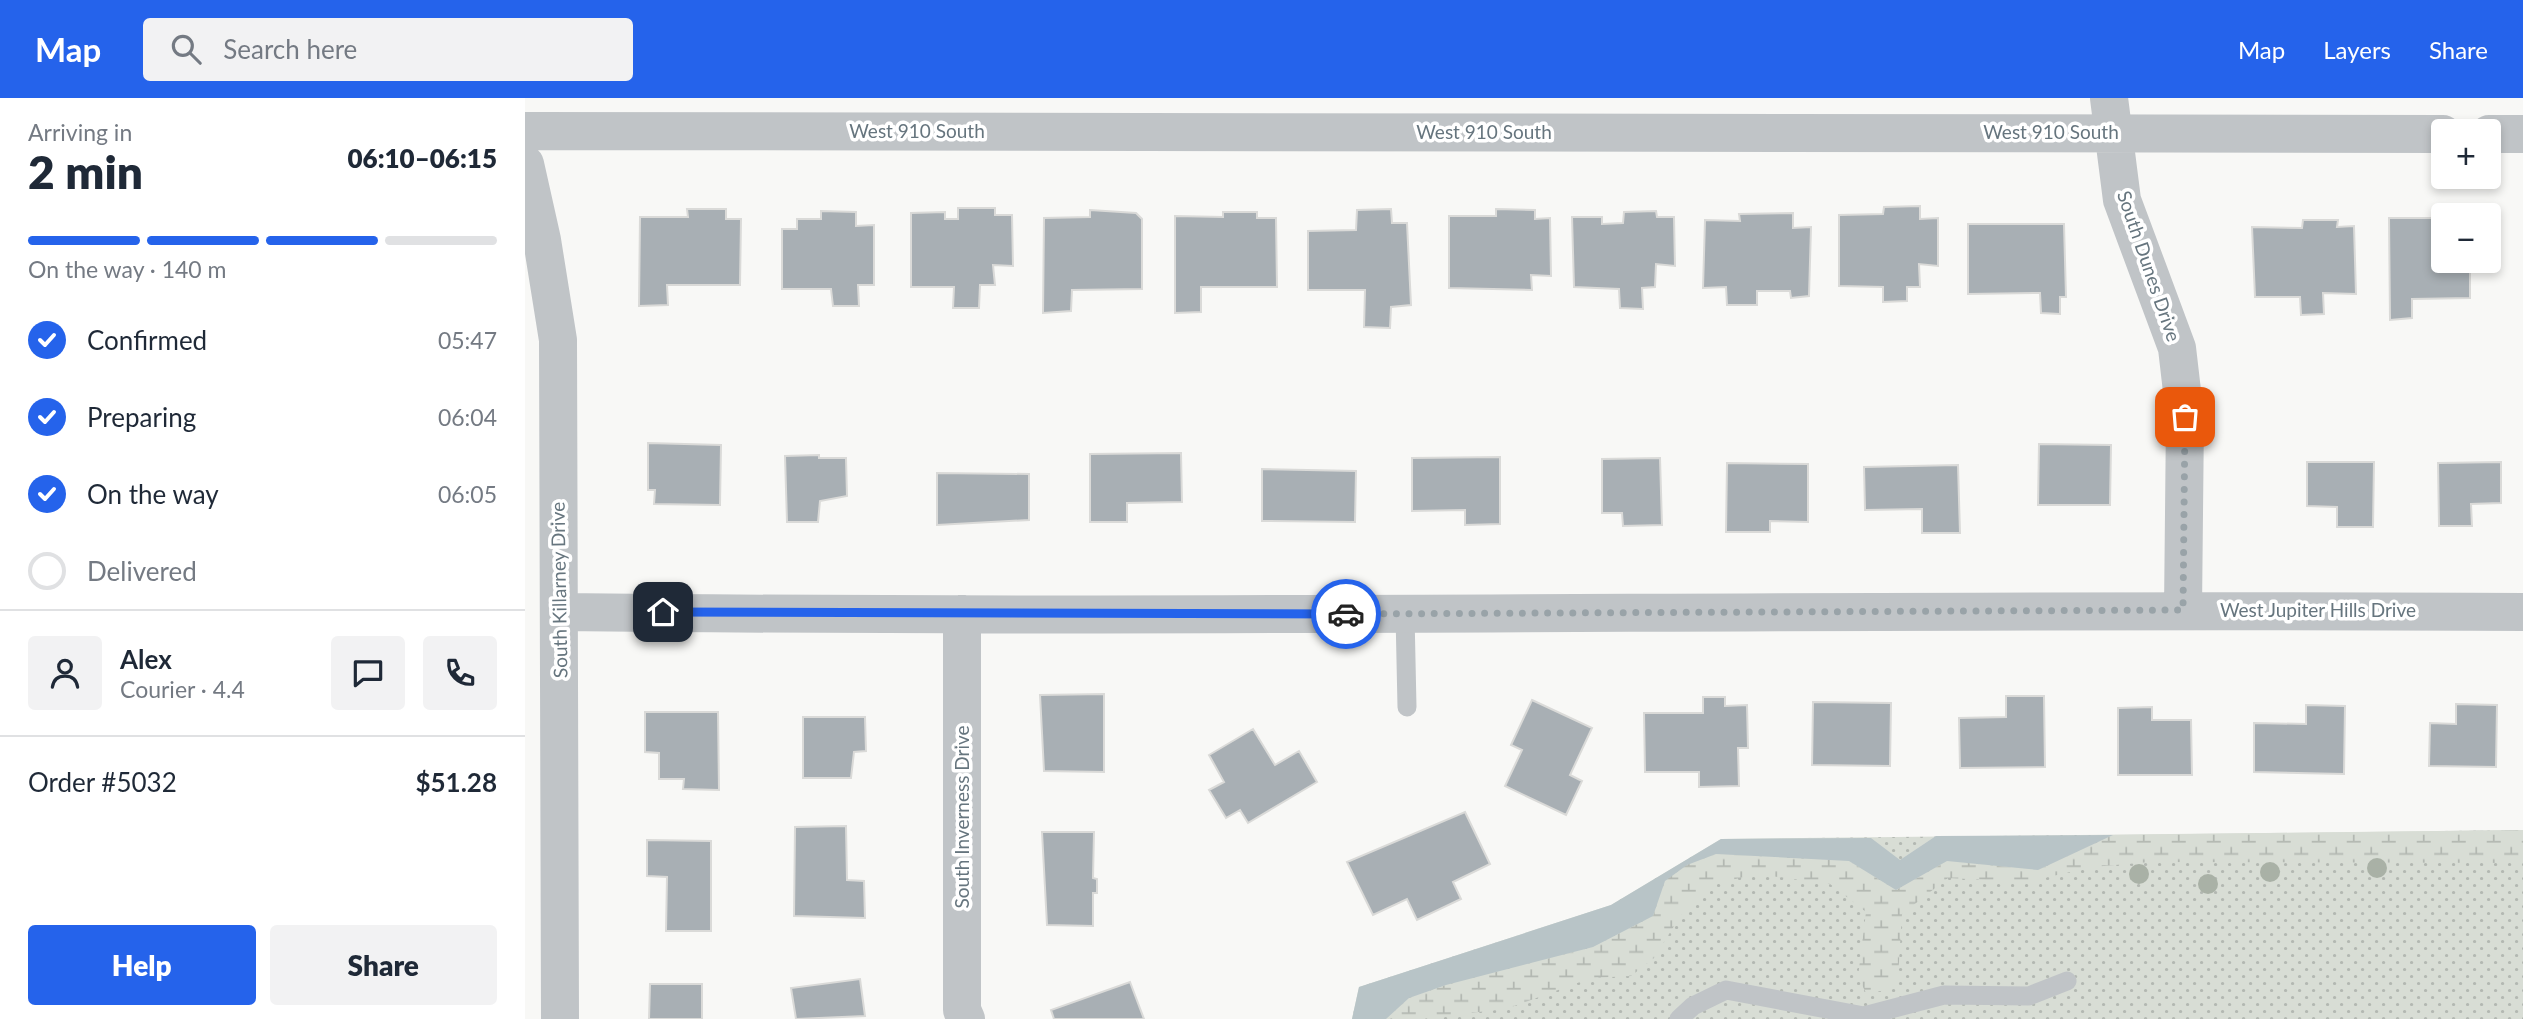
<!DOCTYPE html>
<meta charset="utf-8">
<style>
:root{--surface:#fff;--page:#f2f2f3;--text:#1f2937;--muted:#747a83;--line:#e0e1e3;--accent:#2563eb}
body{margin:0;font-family:Lato,sans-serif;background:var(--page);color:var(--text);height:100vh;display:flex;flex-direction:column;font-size:26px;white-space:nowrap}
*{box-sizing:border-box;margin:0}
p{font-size:23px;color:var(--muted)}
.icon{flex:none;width:38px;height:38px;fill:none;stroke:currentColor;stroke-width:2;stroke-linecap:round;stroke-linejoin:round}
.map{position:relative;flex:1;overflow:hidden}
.panel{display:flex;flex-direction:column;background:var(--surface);width:525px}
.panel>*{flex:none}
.buttons{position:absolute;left:1906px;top:21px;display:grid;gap:14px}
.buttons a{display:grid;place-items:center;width:70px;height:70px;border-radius:7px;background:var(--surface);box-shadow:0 4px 10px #0003;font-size:35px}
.pin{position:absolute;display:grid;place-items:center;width:60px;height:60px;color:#fff;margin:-30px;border-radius:14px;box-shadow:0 4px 10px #0006}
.courier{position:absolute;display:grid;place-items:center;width:70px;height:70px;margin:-35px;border:5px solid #2563eb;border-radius:50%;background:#fff;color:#222;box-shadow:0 2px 9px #0007}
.head em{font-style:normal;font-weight:800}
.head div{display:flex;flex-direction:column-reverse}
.head{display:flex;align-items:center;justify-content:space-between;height:119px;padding:0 28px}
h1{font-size:46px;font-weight:800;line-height:52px}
.bar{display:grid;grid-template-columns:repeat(4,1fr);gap:10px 7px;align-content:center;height:84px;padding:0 28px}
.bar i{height:9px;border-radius:5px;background:var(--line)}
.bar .on{background:var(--accent)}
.bar p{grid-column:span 4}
.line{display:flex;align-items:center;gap:18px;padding:0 28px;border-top:2px solid var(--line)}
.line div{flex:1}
.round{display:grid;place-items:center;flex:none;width:74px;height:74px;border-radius:7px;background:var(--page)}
ol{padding:0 28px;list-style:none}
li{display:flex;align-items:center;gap:21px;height:77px}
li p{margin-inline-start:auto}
li .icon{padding:7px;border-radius:50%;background:var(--accent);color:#fff;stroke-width:4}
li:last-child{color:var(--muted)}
li i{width:38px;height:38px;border:4px solid var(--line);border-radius:50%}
.action{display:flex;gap:14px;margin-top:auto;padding:14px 28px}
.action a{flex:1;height:80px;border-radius:7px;background:var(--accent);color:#fff;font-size:28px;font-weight:800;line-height:80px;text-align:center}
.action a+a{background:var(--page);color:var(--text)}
header{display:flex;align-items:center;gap:42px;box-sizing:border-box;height:98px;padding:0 35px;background:var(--accent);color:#fff}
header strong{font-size:33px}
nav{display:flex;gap:38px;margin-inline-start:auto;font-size:24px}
.search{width:490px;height:63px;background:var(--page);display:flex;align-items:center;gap:18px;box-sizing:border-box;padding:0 24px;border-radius:7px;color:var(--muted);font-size:26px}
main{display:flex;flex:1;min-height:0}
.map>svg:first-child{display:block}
.grass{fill:url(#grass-dots)}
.wetland{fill:url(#wetland-marsh)}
.water{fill:#b8c4c7}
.building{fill:#a8afb4;stroke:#dadad8;stroke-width:2}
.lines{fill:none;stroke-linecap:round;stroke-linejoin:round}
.service{stroke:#c0c4c7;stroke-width:19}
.minor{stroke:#c0c4c7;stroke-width:38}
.tree{fill:#a9b1a6}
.done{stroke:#99a3a8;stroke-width:7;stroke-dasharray:0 12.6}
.route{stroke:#2563eb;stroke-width:9}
.labels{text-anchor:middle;stroke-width:7;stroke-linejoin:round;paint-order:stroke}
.street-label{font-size:19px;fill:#66757e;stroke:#fff}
</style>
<header>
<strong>Map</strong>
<div class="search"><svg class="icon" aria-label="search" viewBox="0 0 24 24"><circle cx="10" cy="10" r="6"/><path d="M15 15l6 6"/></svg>Search here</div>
<nav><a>Map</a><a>Layers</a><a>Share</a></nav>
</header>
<main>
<section class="panel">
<div class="head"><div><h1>2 min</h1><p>Arriving in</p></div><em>06:10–06:15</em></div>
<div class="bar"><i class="on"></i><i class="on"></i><i class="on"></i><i></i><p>On the way · 140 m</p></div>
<ol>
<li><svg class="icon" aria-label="check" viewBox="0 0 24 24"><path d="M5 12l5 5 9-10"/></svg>Confirmed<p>05:47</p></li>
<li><svg class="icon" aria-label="check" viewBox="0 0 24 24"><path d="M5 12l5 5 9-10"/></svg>Preparing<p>06:04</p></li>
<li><svg class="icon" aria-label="check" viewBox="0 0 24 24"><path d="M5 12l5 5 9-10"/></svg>On the way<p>06:05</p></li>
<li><i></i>Delivered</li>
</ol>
<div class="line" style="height:126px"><a class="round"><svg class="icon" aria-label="person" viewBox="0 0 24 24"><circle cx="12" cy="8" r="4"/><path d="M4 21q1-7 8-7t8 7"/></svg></a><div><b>Alex</b><p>Courier · 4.4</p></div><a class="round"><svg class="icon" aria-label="chat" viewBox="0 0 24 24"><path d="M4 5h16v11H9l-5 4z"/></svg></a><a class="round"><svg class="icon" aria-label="phone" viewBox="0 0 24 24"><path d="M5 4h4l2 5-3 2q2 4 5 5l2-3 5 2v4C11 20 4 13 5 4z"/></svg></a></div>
<div class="line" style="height:91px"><div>Order #5032</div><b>$51.28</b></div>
<div class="action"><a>Help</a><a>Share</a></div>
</section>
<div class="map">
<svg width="1998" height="921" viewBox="0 0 1998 921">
<defs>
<pattern id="grass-dots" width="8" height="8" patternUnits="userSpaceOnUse" patternTransform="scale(1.75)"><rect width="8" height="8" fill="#d8ddd5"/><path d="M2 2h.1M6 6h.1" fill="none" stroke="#b3b8b2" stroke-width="1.8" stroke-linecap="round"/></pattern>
<pattern id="wetland-marsh" width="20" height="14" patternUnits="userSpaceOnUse" patternTransform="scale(1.75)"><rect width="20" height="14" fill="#d8ddd5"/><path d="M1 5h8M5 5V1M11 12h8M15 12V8" fill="none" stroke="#b3b8b2"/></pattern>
</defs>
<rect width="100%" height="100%" fill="#f8f8f6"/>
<path class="grass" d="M 1998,732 L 1998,921 L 827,921 L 834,889 L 1086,807 L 1196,741 Z"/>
<path class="wetland" d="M 1998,732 L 1998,765 L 1625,764 L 1567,769 L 1501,784 L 1423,780 L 1377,816 L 1373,879 L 1363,892 L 1341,895 L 1333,879 L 1341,814 L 1305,786 L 1230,776 L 1183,788 L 1161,809 L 1129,860 L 1106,878 L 1066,880 L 981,911 L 917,918 L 914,921 L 861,921 L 884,900 L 921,887 L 1068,849 L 1128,818 L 1140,783 L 1161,767 L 1191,756 L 1324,763 L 1371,792 L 1422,763 L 1513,772 L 1588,737 Z"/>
<path class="water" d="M 1588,737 L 1513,772 L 1422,763 L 1371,792 L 1324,763 L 1191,756 L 1162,767 L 1140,783 L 1128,818 L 1068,849 L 921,887 L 884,900 L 861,921 L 827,921 L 834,889 L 1086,807 L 1196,741 L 1346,740 L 1375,762 L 1411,738 Z"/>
<path class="building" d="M 1395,108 L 1395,121 L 1413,120 L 1413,168 L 1394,166 L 1395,189 L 1382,189 L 1382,203 L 1358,204 L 1358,189 L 1314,188 L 1314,117 L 1358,116 L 1359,109 Z
M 433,110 L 470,110 L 470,117 L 487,117 L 488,168 L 468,167 L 470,187 L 455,187 L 454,210 L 428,210 L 429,189 L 386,189 L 386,115 L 420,114 L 420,121 L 433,121 Z
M 162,111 L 201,111 L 201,121 L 216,121 L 215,187 L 142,187 L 143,207 L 114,208 L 115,119 L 163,119 Z
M 866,111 L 867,125 L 882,125 L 886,207 L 866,209 L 865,230 L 839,229 L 840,192 L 783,192 L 783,133 L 831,132 L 832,112 Z
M 971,111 L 1010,112 L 1010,121 L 1025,120 L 1026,178 L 1006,177 L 1007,192 L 924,190 L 924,118 L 971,118 Z
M 565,112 L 611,115 L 617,121 L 617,191 L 547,192 L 546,213 L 518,215 L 519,120 L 565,119 Z
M 296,113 L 331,114 L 331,128 L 349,127 L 349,187 L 333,187 L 334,208 L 308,208 L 306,191 L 257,191 L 257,131 L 272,131 L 272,121 L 296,121 Z
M 1131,113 L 1132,119 L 1149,119 L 1150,168 L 1131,166 L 1130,189 L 1117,190 L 1118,211 L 1095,210 L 1094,191 L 1049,189 L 1047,119 L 1077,119 L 1077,126 L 1098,125 L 1099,114 Z
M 698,114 L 732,114 L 732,120 L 751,120 L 752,189 L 676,189 L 676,214 L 650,215 L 650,118 L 698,119 Z
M 1268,115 L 1268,130 L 1286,129 L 1284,198 L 1266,200 L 1265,193 L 1232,193 L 1232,207 L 1202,207 L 1201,189 L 1178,190 L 1180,122 L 1215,123 L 1214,116 Z
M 1864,120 L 1918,120 L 1918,163 L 1961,163 L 1961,169 L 1945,170 L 1945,200 L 1887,201 L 1887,220 L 1865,222 Z
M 1778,122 L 1813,122 L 1812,129 L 1829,128 L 1831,196 L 1798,195 L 1799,216 L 1776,217 L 1775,199 L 1730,199 L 1727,129 L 1777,130 Z
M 1443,126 L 1539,126 L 1541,199 L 1535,199 L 1535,216 L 1516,215 L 1515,195 L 1443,196 Z
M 123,345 L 196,347 L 195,407 L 129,406 L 130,392 L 123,392 Z
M 1514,346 L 1586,347 L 1585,407 L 1513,407 Z
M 656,355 L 657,404 L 602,405 L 602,424 L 565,424 L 565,356 Z
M 294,357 L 294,360 L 321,360 L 322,398 L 295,403 L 293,424 L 262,424 L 260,358 Z
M 975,359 L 975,426 L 940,427 L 940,412 L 887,413 L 887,360 Z
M 1135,360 L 1137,427 L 1098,428 L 1097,415 L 1077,415 L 1077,361 Z
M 1782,364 L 1849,364 L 1848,429 L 1812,429 L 1812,409 L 1782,408 Z
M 1976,364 L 1976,405 L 1946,406 L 1947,428 L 1914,428 L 1913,365 Z
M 1202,365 L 1283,366 L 1283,424 L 1245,423 L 1245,434 L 1201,434 Z
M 1433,367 L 1435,435 L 1397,435 L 1397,411 L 1340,412 L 1339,369 Z
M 737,371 L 831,373 L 830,424 L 737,423 Z
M 412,375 L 504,376 L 504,422 L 412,427 Z
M 579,596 L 579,674 L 519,673 L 515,597 Z
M 1481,598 L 1519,598 L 1520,669 L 1435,670 L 1434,620 L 1481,619 Z
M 1178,599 L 1200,599 L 1200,608 L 1222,607 L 1223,650 L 1213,650 L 1214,688 L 1174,689 L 1174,674 L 1120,674 L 1119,615 L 1178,615 Z
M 1007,602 L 1067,630 L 1045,677 L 1057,683 L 1041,717 L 980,688 L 997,652 L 986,647 Z
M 1288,604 L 1366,605 L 1365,668 L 1287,667 Z
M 1931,606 L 1972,607 L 1971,669 L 1904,668 L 1905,625 L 1931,626 Z
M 1781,607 L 1820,608 L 1819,676 L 1729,674 L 1729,625 L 1781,626 Z
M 1627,609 L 1627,622 L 1666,622 L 1667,677 L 1593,677 L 1593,610 Z
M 120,614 L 193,614 L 194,692 L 158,691 L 159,681 L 134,681 L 134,655 L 120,654 Z
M 278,619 L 340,619 L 341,653 L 329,654 L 326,680 L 278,680 Z
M 728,631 L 750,667 L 774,653 L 792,684 L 723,725 L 715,712 L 701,720 L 684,692 L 699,684 L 684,657 Z
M 940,714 L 965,766 L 928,784 L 936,801 L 892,822 L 882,801 L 848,817 L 822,764 Z
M 321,728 L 322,782 L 339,783 L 340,820 L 269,818 L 270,729 Z
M 517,734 L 569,734 L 568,780 L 572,781 L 572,795 L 568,795 L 568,828 L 522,827 Z
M 122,742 L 186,743 L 186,833 L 141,833 L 142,779 L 122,778 Z
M 335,881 L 340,918 L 271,921 L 266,890 Z
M 605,884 L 619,921 L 529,921 L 526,912 Z
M 125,886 L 177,886 L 177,921 L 124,921 Z"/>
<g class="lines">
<path class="service" d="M 880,516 L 882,609
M 1154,921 L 1168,908 L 1201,892 L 1339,918 L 1419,897 L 1504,898 L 1542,883"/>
<path class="minor" d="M 1584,0 L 1597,102 L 1652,250 L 1660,319 L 1658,512
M 0,33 L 1918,36
M 1964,36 L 1998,36
M 0,66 L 17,142 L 33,242 L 35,921
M 35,514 C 689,521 1344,510 1998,514
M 437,516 L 437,912 L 441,921"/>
</g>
<g class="tree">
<circle cx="1852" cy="770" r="10"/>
<circle cx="1745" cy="774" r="10"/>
<circle cx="1614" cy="776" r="10"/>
<circle cx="1683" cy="786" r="10"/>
</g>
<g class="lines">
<path class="done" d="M 821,516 L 1658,512 L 1660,319"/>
<path class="route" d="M 138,514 L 821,516"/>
</g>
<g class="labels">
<g class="street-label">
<text x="392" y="40">West 910 South</text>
<text x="959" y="41">West 910 South</text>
<text x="1526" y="41">West 910 South</text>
<text transform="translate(1624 168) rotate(71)" y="7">South Dunes Drive</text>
<text transform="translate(34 492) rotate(-91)" y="7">South Killarney Drive</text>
<text x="1793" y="519">West Jupiter Hills Drive</text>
<text transform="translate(437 719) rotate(-90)" y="7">South Inverness Drive</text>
</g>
</g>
</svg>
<div class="buttons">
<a>+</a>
<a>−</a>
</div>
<div class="pin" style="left:1660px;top:319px;background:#ea580c"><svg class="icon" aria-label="bag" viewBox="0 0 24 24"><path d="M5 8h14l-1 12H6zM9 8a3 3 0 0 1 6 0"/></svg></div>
<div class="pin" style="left:138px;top:514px;background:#1f2937"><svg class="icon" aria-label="home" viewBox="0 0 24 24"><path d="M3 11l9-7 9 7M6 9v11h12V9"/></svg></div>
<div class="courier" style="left:821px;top:516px"><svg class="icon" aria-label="car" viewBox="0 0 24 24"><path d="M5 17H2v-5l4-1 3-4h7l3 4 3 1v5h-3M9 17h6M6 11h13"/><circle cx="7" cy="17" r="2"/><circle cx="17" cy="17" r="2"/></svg></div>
</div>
</main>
